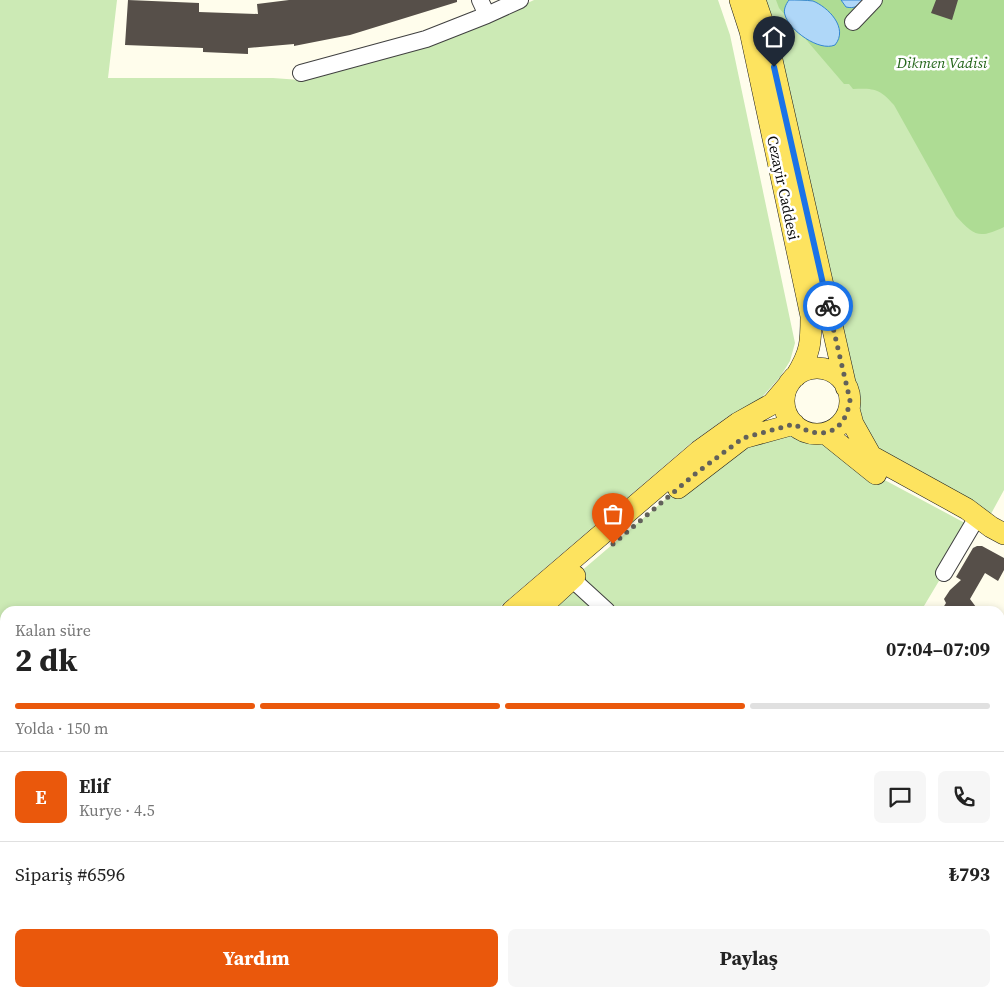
<!DOCTYPE html>
<html lang="tr">
<meta charset="utf-8">
<style>
:root{--surface:#fff;--page:#f6f6f6;--text:#222;--muted:#767676;--line:#e0e0e0;--accent:#ea580c}
body{margin:0;font-family:"Source Serif 4",serif;background:var(--page);color:var(--text);height:100vh;display:flex;flex-direction:column;font-size:19px;white-space:nowrap}
*{box-sizing:border-box;margin:0}
p{font-size:16px;color:var(--muted)}
.icon{flex:none;width:28px;height:28px;fill:none;stroke:currentColor;stroke-width:2;stroke-linecap:round;stroke-linejoin:round}
.map{position:relative;flex:1;overflow:hidden}
.side{position:absolute;left:0px;top:606px;width:1005px;height:391px;display:flex;flex-direction:column;background:var(--surface);border-radius:15px 15px 0 0;box-shadow:0 2px 8px #0003}
.side>*{flex:none}
.pin{position:absolute;display:grid;place-items:center;width:42px;height:42px;color:#fff;margin:-51px -21px;border-radius:50% 50% 50% 0;rotate:-45deg;box-shadow:0 0 5px #0007}
.pin .icon{rotate:45deg}
.courier{position:absolute;display:grid;place-items:center;width:50px;height:50px;margin:-25px;border:4px solid #1a73e8;border-radius:50%;background:#fff;color:#222;box-shadow:0 1px 6px #0007}
.head em{font-style:normal;font-weight:700}
.head div{display:flex;flex-direction:column-reverse}
.head{display:flex;align-items:center;justify-content:space-between;height:85px;padding:0 15px}
h1{font-size:32px;font-weight:700;line-height:38px}
.bar{display:grid;grid-template-columns:repeat(4,1fr);gap:8px 5px;align-content:center;height:60px;padding:0 15px}
.bar i{height:6px;border-radius:4px;background:var(--line)}
.bar .current{background:var(--accent)}
.bar p{grid-column:span 4}
.line{display:flex;align-items:center;gap:12px;padding:0 15px;border-top:1px solid var(--line)}
.line div{flex:1}
.round{display:grid;place-items:center;flex:none;width:52px;height:52px;border-radius:8px;background:var(--page)}
.primary-button{display:flex;gap:10px;margin-top:auto;padding:10px 15px}
.primary-button a{flex:1;height:58px;border-radius:8px;background:var(--accent);color:#fff;font-size:20px;font-weight:700;line-height:58px;text-align:center}
.primary-button a+a{background:var(--page);color:var(--text)}
.map>svg:first-child{display:block}
.green{fill:#cceab5}
.forest{fill:#aedc94}
.water{fill:#afd7f8;stroke:#3486d1}
.building{fill:#564f49}
.lines{fill:none;stroke-linecap:round;stroke-linejoin:round}
.minor-casing{stroke:#404040;stroke-width:18}
.major-casing{stroke:#1e1e1e;stroke-width:22}
.minor{stroke:#fff;stroke-width:16}
.major{stroke:#fde35f;stroke-width:21}
.done{stroke:#62615b;stroke-width:5;stroke-dasharray:0 9}
.route{stroke:#1a73e8;stroke-width:6}
.labels{text-anchor:middle;stroke-width:5;stroke-linejoin:round;paint-order:stroke}
.park-label{font-size:15px;font-style:italic;fill:#25661b;stroke:#fff}
.street-label{font-size:15px;fill:#0d0d0d;stroke:#fff}
</style>
<div class="map">
<svg width="1004" height="997" viewBox="0 0 1004 997">
<rect width="100%" height="100%" fill="#fffdec"/>
<path class="green" d="M 0,0 L 117,0 L 108,78 L 273,78 L 300,80 L 485,23 L 534,0 L 718,0 L 730,35 L 795,343 L 790,361 L 780,377 L 755,405 L 730,415 L 691,443 L 495,611 L 5,611 L 5,992 L 348,992 L 348,997 L 0,997 Z
M 755,0 L 1004,0 L 1004,490 L 986,523 L 871,456 L 850,400 Z
M 770,429 L 803,431 L 879,477 L 963,522 L 973,524 L 921,611 L 537,611 L 572,579 L 695,474 Z
M 1000,908 L 1004,908 L 1004,964 L 1000,992 Z
M 672,992 L 870,992 L 870,997 L 671,997 Z
M 1000,992 L 1000,997 L 946,997 L 946,993 Z"/>
<path class="forest" d="M 776,0 L 1004,0 L 1004,227 C 979,239 974,236 956,216 L 894,105 C 880,89 874,88 853,89 L 849,84 L 844,84 L 779,8 Z
M 681,992 L 752,992 L 752,997 L 676,997 Z
M 821,992 L 870,993 L 870,997 L 817,997 Z"/>
<path class="water" d="M 789,0 C 796,0 806,0 813,1 C 828,7 849,28 835,45 C 819,52 789,30 785,15 C 783,10 786,4 789,0 Z
M 841,0 L 863,0 C 858,6 855,9 846,7 Z"/>
<path class="building" d="M 128,0 L 199,3 L 199,12 L 258,14 L 257,4 L 289,0 L 457,0 L 457,2 L 350,35 L 294,46 L 294,44 L 248,48 L 248,54 L 203,52 L 203,48 L 125,45 Z
M 936,0 L 958,0 L 952,20 L 931,13 Z
M 977,546 L 982,546 L 1004,558 L 1004,570 L 998,581 L 985,573 L 970,599 L 979,611 L 941,611 L 946,603 L 944,599 L 950,590 L 961,580 L 956,577 L 973,548 Z"/>
<g class="lines">
<g class="minor-casing">
<path id="minor" d="M 480,0 L 487,15
M 853,22 L 874,0
M 301,73 L 426,39 L 487,15 L 520,0
M 944,573 L 973,524
M 572,579 L 607,611
M 1000,667 L 1004,668
M 1000,797 L 1004,797
M 1000,908 L 1004,908
M 348,992 L 348,997
M 619,992 L 641,997
M 870,992 L 870,997
M 946,992 L 946,997
M 1000,992 L 1004,964
M 671,997 L 672,992"/>
</g>
<g class="major-casing">
<path id="major" d="M 740,0 L 750,31 L 811,316 C 811,342 811,352 796,376
M 755,0 L 765,29 L 846,387
M784 401a33 33 0 1 1 66 0a33 33 0 1 1-66 0Z
M 849,409 L 853,424 L 871,456 L 967,509 L 991,527 L 1004,534
M 825,433 L 876,474
M 678,488 L 743,438 L 794,424
M 512,611 L 699,451 L 738,423 L 772,404 L 789,384
M 537,611 L 575,576
M 475,997 L 475,992"/>
</g>
<use href="#minor" class="minor"/>
<use href="#major" class="major"/>
</g>
<g class="lines">
<path class="done" d="M 613,544 L 695,474 L 743,438 L 794,424 C 821,441 845,434 850,400 L 828,306"/>
<path class="route" d="M 774,67 L 828,306"/>
</g>
<g class="labels">
<g class="park-label">
<text x="942" y="68">Dikmen Vadisi</text>
</g>
<g class="street-label">
<text transform="translate(783 188) rotate(78)" y="5">Cezayir Caddesi</text>
</g>
</g>
</svg>
<div class="pin" style="left:613px;top:544px;background:#ea580c"><svg class="icon" aria-label="bag" viewBox="0 0 24 24"><path d="M5 8h14l-1 12H6zM9 8a3 3 0 0 1 6 0"/></svg></div>
<div class="pin" style="left:774px;top:67px;background:#1f2937"><svg class="icon" aria-label="home" viewBox="0 0 24 24"><path d="M3 11l9-7 9 7M6 9v11h12V9"/></svg></div>
<div class="courier" style="left:828px;top:306px"><svg class="icon" aria-label="bike" viewBox="0 0 24 24"><circle cx="6" cy="16" r="4"/><circle cx="18" cy="16" r="4"/><path d="M6 16l4-8h5l3 8M10 8l3 8H6M13 5h3"/></svg></div>
<section class="side">
<div class="head"><div><h1>2 dk</h1><p>Kalan süre</p></div><em>07:04–07:09</em></div>
<div class="bar"><i class="current"></i><i class="current"></i><i class="current"></i><i></i><p>Yolda · 150 m</p></div>
<div class="line" style="height:90px"><b class="round" style="background:var(--accent);color:#fff">E</b><div><b>Elif</b><p>Kurye · 4.5</p></div><a class="round"><svg class="icon" aria-label="chat" viewBox="0 0 24 24"><path d="M4 5h16v11H9l-5 4z"/></svg></a><a class="round"><svg class="icon" aria-label="phone" viewBox="0 0 24 24"><path d="M5 4h4l2 5-3 2q2 4 5 5l2-3 5 2v4C11 20 4 13 5 4z"/></svg></a></div>
<div class="line" style="height:65px"><div>Sipariş #6596</div><b>₺793</b></div>
<div class="primary-button"><a>Yardım</a><a>Paylaş</a></div>
</section>
</div>
